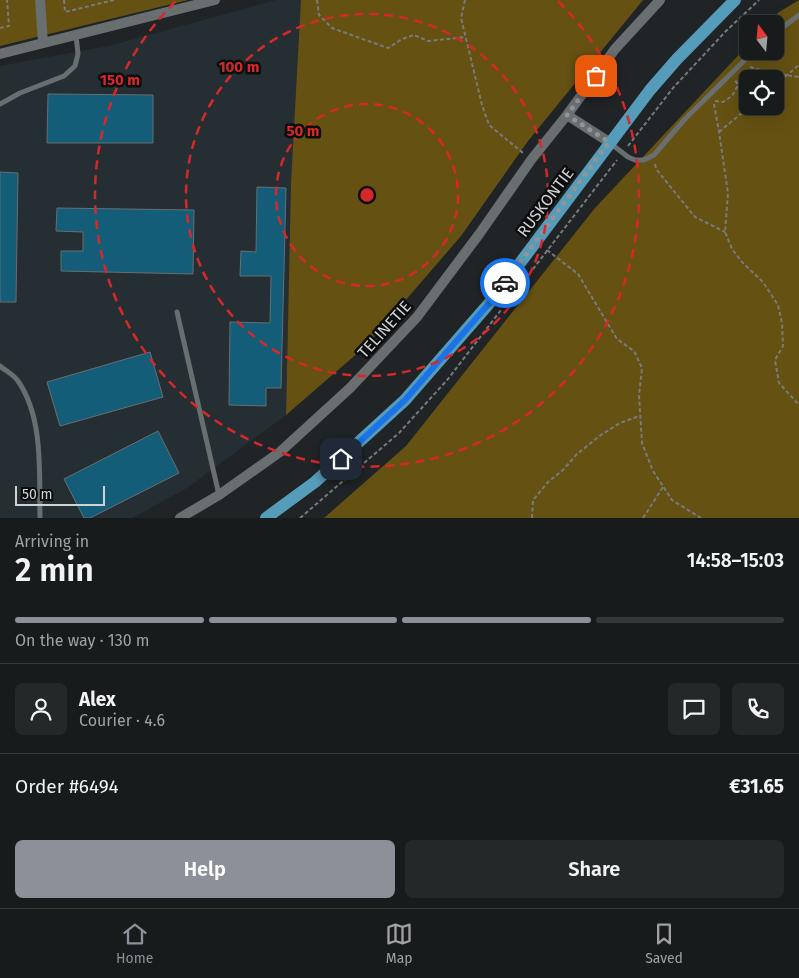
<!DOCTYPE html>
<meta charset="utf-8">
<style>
:root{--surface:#181b1c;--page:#252829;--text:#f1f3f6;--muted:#9fa1a3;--line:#36393b;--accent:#8c9099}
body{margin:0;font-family:"Fira Sans",sans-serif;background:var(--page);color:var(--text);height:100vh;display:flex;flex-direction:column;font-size:19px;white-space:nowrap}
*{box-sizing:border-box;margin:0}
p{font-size:16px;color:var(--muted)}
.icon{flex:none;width:28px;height:28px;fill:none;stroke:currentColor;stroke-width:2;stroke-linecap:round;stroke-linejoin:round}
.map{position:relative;height:518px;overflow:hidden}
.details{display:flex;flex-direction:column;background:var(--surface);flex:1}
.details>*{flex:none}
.needle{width:32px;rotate:344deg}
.fabs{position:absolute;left:739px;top:15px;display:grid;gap:10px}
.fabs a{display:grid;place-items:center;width:45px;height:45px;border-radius:8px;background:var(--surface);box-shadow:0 5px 20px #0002,0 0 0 1px var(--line);font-size:25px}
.scale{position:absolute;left:15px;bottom:12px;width:90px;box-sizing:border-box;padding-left:5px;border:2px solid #d0d2d3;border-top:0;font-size:14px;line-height:18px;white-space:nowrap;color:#d0d2d3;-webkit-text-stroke:4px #0b0d0e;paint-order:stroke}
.pin{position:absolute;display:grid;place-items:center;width:42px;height:42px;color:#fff;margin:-21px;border-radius:10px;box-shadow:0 2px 8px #0006}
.courier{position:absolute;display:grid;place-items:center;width:50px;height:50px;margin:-25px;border:4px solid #1a73e8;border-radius:50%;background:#fff;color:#222;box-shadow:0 1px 6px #0007}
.overview em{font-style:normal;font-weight:600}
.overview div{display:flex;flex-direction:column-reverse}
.overview{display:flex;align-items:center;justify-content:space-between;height:85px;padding:0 15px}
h1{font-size:32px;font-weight:600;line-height:38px}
.bar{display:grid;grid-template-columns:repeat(4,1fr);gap:8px 5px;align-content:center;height:60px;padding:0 15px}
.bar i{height:6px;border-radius:4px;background:var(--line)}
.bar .selected{background:var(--accent)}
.bar p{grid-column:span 4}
.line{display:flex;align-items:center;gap:12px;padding:0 15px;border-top:1px solid var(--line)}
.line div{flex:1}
.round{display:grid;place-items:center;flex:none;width:52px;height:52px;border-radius:8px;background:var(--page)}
.primary-button{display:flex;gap:10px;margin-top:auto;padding:10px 15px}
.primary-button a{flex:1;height:58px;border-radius:8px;background:var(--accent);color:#fff;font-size:20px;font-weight:600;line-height:58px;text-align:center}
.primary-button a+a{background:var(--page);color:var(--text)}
.dock{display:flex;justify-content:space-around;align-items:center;height:70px;border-top:1px solid var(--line);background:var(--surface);font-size:14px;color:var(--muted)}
.dock a{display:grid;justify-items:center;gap:2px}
.dock .selected{color:var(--accent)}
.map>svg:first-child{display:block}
.built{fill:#252f33}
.forest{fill:#655112;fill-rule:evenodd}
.building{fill:#135d79;stroke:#696d70}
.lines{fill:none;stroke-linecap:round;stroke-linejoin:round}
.path{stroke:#787b7d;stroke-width:2;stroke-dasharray:4 2.5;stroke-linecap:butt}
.lane{stroke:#696e70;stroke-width:5}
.street{stroke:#696e70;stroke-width:10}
.primary{stroke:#559cba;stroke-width:12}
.done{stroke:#929596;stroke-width:5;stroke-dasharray:0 9}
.route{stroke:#1a73e8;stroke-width:6}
.ring{fill:none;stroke:#d62828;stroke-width:2.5;stroke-dasharray:9 6}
.labels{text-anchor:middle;stroke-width:5;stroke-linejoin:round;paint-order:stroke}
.street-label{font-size:16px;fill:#d0d2d3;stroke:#0b0d0e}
.centre{fill:#d62828;stroke:#0b0d0e;stroke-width:2.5}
.ring-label{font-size:15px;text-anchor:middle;font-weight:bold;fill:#d62828;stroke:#0b0d0e;stroke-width:5;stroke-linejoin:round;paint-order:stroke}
</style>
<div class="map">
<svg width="799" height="518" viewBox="0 0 799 518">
<rect width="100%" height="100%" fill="#202426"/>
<path class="built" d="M 276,0 L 306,0 L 291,183 L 286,415 L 187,488 L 132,518 L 0,518 L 0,66 L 113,45 Z"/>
<path class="forest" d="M 0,0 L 188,0 L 0,46 Z
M 301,0 L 643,0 L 528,141 L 461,236 L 367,345 L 286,415 L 291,183 Z
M 799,0 L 799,518 L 324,518 L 406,446 L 595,208 L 747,46 L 748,51 L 775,51 L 775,24 L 768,24 L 779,12 ZM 748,79 L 775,79 L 775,106 L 748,106 Z"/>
<path class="building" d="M 48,94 L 153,95 L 153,143 L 47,143 Z
M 0,172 L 18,173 L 16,302 L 0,302 Z
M 257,187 L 286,188 L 281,388 L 266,388 L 266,406 L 229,405 L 230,322 L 270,323 L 271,276 L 240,276 L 241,251 L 256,252 Z
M 57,208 L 194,210 L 193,274 L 61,271 L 61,251 L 83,251 L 83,232 L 56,231 Z
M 150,352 L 163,397 L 60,426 L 47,382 Z
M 158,431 L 179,473 L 90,518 L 84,518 L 64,479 Z"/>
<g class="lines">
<path class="path" d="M 64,0 L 65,12 L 114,0
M 317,0 L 319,15 L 332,28 L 388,48 L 402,39 L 414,35 L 428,41 L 466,37
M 465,0 L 461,18 L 482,105 L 489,125 L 523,153
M 0,28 L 9,26 L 7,0
M 750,67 L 772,73 L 799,77
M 775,85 L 799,65
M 715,101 L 723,102 L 732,96 L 738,85 L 735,80
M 714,104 L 719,132 L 728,193 L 725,232 L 732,249 L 742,262 L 763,282 L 778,305 L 782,323 L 783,346 L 775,360 L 779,383 L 799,405
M 719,132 L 750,106
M 628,146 L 673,88 L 725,32 L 759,0
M 655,164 L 656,169 L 695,217 L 725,232
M 547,250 L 578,274 L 617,339 L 634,351 L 642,368 L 639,395 L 642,443 L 653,471 L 672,500 L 701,518
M 513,295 L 617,160
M 300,518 L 399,433 L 448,379 L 501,310
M 532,518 L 533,500 L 548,482 L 563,470 L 577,454 L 601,435 L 620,423 L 639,416
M 643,518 L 663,487"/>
<path class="lane" d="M 775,33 L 799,15
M 0,104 L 20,93 L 64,76 L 75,66 L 78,54 L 76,35
M 610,143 L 628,157 L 635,160 L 644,160 L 654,155 L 684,120 L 754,51
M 177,312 L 219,495
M 0,366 C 6,371 14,375 18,381 C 44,418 39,475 40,518"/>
<path class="street" d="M 40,0 L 43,43
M 0,54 L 215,0
M 567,115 L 609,142
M 180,518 L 219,495 L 280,452 L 350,388 L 417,317 L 480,233 L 531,160 L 567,115 L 615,49 L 660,0"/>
<path class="primary" d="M 266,518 L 315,482 L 405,400 L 493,299 L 650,90 L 677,59 L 735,0"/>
</g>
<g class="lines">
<path class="done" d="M 505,283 L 609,142 L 567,115 L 596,76"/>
<path class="route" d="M 341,459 L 405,400 L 493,299 L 505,283"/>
</g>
<g class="ring">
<circle cx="367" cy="195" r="91"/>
<circle cx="367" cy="195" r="181"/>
<path d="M558 1A272 272 0 1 1 176 1"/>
</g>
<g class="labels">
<g class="street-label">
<text transform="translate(545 202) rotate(-53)" y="6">RUSKONTIE</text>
<text transform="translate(384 329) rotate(-48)" y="6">TELINETIE</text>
</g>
</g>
<circle cx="367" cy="195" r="8" class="centre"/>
<g class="ring-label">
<text x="239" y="72">100 m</text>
<text x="120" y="85">150 m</text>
<text x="303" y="136">50 m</text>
</g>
</svg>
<div class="fabs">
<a><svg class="needle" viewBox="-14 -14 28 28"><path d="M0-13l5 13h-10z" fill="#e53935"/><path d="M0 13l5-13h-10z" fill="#9fa1a3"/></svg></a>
<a><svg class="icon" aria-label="locate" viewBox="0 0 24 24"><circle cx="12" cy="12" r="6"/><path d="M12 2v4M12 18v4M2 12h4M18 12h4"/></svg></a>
</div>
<div class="scale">50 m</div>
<div class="pin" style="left:596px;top:76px;background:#ea580c"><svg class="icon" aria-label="bag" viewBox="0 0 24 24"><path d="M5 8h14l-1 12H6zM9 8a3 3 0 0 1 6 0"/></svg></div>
<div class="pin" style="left:341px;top:459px;background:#1f2937"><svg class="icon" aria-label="home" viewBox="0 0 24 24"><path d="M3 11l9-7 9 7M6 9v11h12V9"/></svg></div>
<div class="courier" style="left:505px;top:283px"><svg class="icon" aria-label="car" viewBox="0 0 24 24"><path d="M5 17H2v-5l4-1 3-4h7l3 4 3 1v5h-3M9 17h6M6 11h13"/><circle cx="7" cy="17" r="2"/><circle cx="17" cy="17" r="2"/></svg></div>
</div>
<section class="details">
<div class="overview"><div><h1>2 min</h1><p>Arriving in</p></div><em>14:58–15:03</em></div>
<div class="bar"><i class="selected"></i><i class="selected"></i><i class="selected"></i><i></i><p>On the way · 130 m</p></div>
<div class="line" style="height:90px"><a class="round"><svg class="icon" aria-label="person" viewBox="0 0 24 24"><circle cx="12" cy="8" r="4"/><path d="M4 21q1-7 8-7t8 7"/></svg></a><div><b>Alex</b><p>Courier · 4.6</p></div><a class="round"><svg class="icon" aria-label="chat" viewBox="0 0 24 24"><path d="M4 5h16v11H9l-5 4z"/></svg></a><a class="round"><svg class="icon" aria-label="phone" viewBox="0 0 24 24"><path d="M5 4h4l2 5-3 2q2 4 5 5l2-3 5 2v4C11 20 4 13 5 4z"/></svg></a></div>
<div class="line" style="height:65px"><div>Order #6494</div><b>€31.65</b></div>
<div class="primary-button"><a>Help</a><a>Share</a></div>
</section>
<nav class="dock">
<a class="selected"><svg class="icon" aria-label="home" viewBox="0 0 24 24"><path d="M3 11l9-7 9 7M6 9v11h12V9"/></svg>Home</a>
<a><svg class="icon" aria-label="map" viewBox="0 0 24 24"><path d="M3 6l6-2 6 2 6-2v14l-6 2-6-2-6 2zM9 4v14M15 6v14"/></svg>Map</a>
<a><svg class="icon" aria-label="saved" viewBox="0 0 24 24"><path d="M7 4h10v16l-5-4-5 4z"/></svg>Saved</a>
</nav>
